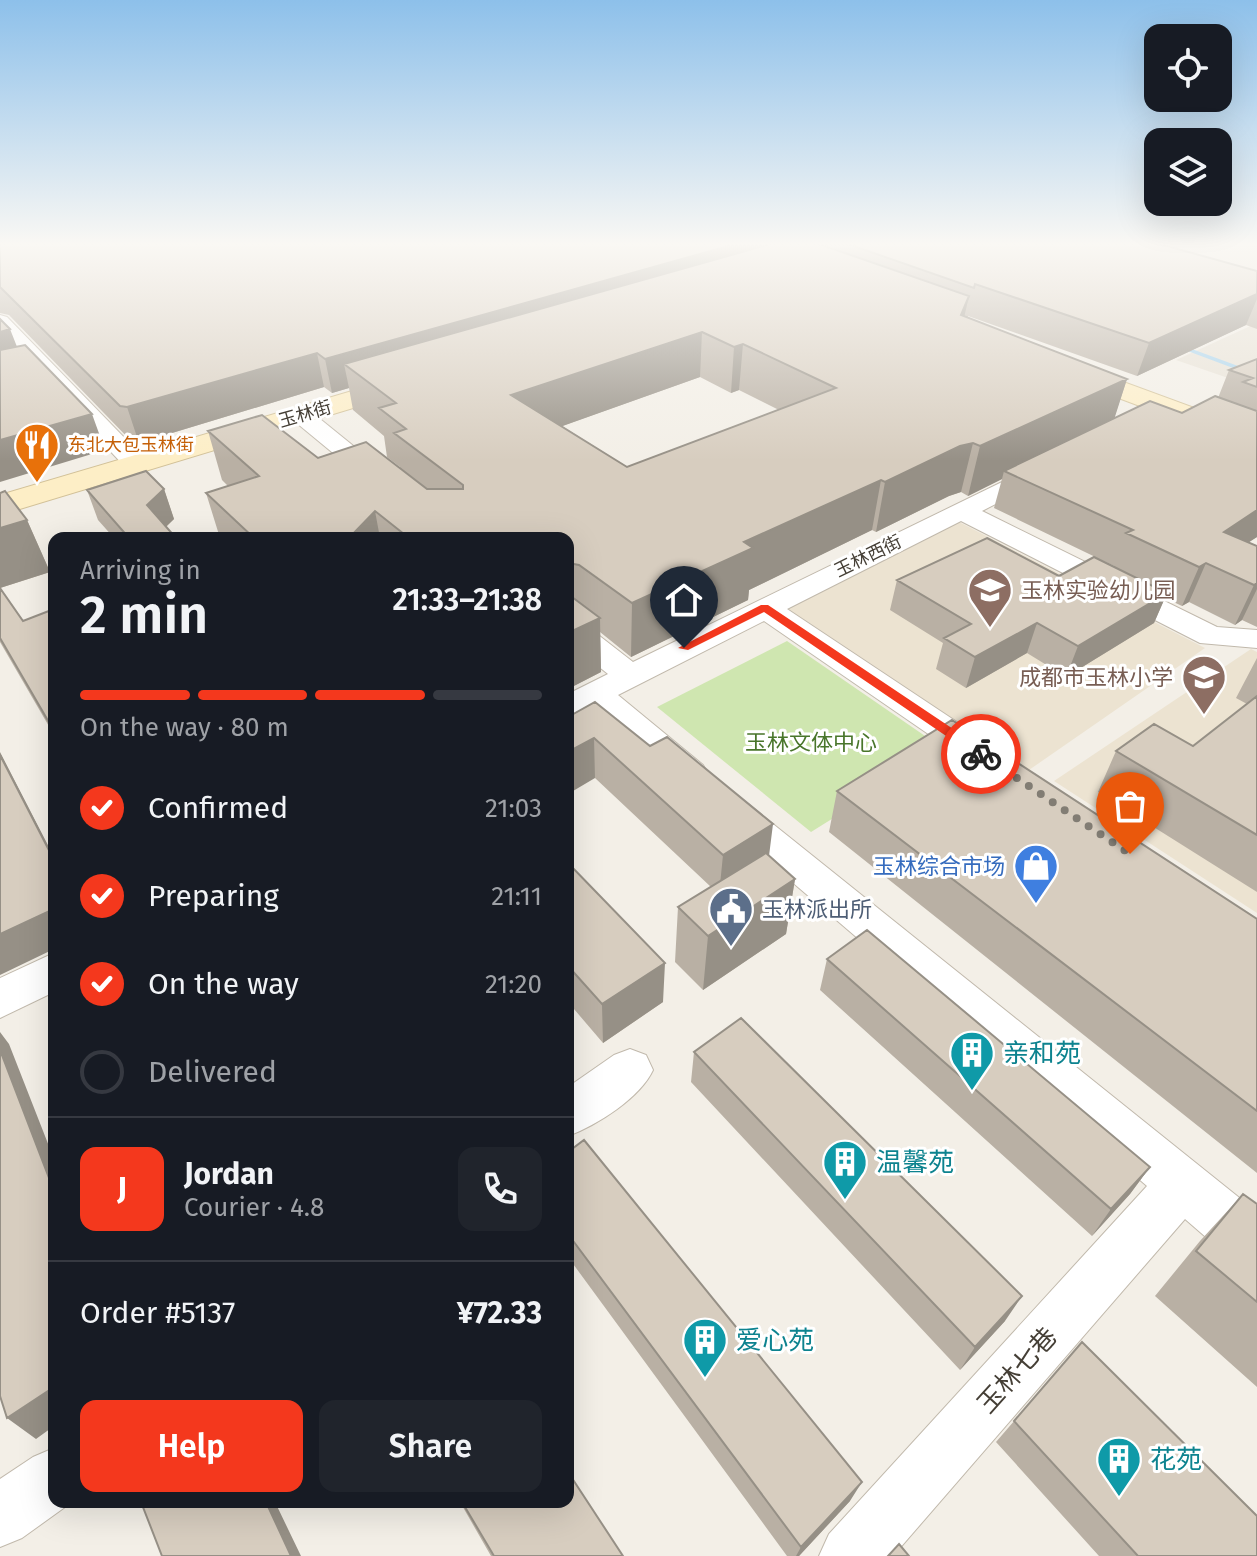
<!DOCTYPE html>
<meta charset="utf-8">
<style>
:root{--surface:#171b24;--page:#20242c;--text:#f1f3f6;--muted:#9ea1a6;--line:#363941;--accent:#f4381d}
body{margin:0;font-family:"Fira Sans","Noto Sans SC",sans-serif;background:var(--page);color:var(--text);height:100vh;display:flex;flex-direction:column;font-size:30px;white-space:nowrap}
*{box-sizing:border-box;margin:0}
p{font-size:26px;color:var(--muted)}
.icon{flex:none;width:44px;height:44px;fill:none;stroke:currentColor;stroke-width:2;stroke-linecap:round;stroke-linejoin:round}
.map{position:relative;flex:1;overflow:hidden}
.sheet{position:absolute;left:48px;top:532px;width:526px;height:976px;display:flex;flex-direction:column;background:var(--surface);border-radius:16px;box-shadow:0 8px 32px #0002}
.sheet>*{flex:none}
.tools{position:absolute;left:1144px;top:24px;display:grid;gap:16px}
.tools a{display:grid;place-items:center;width:88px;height:88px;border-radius:16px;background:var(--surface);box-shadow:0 8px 32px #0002;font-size:40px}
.pin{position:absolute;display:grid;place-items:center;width:68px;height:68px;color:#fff;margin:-82px -34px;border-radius:50% 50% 50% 0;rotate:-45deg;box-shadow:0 0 8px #0007}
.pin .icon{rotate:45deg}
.courier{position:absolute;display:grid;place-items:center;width:80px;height:80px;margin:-40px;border:6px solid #f4381d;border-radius:50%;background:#fff;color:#222;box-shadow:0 2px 10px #0007}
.head em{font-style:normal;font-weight:600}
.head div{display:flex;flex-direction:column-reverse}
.head{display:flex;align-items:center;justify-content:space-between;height:136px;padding:0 32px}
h1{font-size:52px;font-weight:600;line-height:60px}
.bar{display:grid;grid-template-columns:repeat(4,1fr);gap:12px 8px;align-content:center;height:96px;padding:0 32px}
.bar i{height:10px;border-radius:6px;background:var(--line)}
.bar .active{background:var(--accent)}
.bar p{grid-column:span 4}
.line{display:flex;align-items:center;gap:20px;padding:0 32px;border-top:2px solid var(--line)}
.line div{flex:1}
.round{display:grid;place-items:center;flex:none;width:84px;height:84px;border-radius:16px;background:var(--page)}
ol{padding:0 32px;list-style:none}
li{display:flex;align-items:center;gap:24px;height:88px}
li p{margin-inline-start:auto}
li .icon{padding:8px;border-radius:50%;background:var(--accent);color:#fff;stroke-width:4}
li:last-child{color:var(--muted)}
li i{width:44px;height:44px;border:4px solid var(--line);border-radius:50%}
.primary-button{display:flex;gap:16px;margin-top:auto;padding:16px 32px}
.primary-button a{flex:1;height:92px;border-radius:16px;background:var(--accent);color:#fff;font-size:32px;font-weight:600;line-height:92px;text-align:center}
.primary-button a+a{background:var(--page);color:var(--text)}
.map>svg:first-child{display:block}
.residential{fill:#e7e1d5}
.education{fill:#ece3d1}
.green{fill:#cfe6b0}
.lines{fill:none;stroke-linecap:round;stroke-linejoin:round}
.stream{fill:#a4d2ee;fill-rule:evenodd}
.street-casing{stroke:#c1b9ac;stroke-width:2}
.secondary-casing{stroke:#d2c198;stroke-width:2}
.street{fill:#fff;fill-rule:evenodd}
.secondary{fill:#fdeec6;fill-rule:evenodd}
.wall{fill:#b9b0a4;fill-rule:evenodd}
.shaded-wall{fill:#969086}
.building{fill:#d7cdbf;stroke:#969086;stroke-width:2;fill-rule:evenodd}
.route{fill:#f4381d}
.done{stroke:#827d74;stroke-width:8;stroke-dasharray:0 14.4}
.labels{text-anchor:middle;stroke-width:6;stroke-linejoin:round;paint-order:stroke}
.far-street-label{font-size:18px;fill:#453f36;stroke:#fff}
.far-food-label{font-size:18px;fill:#c56008;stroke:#fff;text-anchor:start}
.education-label{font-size:22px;fill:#785e54;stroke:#fff;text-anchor:start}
.park-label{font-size:22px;fill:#49762b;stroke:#fff}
.shop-label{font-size:22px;fill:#366cbe;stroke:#fff;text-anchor:end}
.service-label{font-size:22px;fill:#4e5e75;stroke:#fff;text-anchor:start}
.near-culture-label{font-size:26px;fill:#0d838f;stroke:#fff;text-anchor:start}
.near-street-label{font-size:26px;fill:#453f36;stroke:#fff}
</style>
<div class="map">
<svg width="1257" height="1556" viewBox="0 0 1257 1556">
<rect width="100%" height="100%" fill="#f3efe7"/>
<path class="residential" d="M 1064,243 L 1257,243 L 1257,300 Z
M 1257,323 L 1257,388 L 1176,360 Z"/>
<path class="education" d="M 957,521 L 1205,648 L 1029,770 L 783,610 Z
M 1251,649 L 1257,652 L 1257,913 L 1054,781 Z"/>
<path class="green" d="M 787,641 L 944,749 L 811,832 L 657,707 Z"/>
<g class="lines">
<path class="stream" d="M 1177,345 L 1181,345 L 1257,373 L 1257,377 L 1177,347 Z"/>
<g class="street-casing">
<path id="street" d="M 0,315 L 7,317 L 145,459 L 148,464 L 145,469 L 127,469 L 0,333 Z
M 301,408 L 309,410 L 467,538 L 436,538 L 293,420 L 289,415 Z
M 1043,462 L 1056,470 L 1052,475 L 982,511 L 1217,627 L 1257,630 L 1257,648 L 1200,643 L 961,521 L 787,609 L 993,746 L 999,754 L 993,762 L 981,766 L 969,762 L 764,621 L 618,695 L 703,765 L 708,774 L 703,783 L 690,786 L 677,783 L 592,709 L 568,718 L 568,694 L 608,674 L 568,642 L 568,618 L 579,620 L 633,662 Z
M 735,800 L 748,804 L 1257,1212 L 1257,1272 L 1238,1265 L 1185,1219 L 893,1556 L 819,1556 L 829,1534 L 1147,1186 L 722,822 L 716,813 L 722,804 Z
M 54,953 L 54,992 L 0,1018 L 0,978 Z
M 630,1049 L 646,1055 L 653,1070 C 640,1098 597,1125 568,1136 L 568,1087 L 614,1055 Z
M 54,1448 L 54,1502 L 72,1502 L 22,1538 L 0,1547 L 0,1479 L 33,1457 Z"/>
</g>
<g class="secondary-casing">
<path id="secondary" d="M 1069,362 L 1257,431 L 1257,450 L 1060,376 L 1056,370 L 1060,364 Z
M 406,375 L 416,377 L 419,383 L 416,389 L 0,515 L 0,495 Z"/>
</g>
<use href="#street" class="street"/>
<use href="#secondary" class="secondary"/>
</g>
<path class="wall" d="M 0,243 L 1156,243 L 1257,271 L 1257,329 L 1246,325 L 1137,376 L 968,316 L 968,318 L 1127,379 L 1114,418 L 1182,413 L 1218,398 L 1229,370 L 1257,359 L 1257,537 L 1248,542 L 1257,546 L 1257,627 L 1242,620 L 1235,625 L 1189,602 L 1182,606 L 1165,598 L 1154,623 L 1066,677 L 1027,653 L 966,688 L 936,669 L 943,643 L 890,610 L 897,580 L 1059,576 L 1114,566 L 994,508 L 1002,479 L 968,496 L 961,492 L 949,496 L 876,532 L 872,530 L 749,590 L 748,600 L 631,657 L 600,632 L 601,672 L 568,689 L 568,538 L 220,538 L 206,493 L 228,486 L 222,480 L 208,431 L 318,458 L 400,469 L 400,467 L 387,457 L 384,436 L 353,410 L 349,388 L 332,393 L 324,387 L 139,443 L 132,442 L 9,315 L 0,313 ZM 700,377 L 731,393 L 739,390 L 779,410 L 627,467 L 562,426 Z
M 164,489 L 174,519 L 166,527 L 176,538 L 114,538 L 98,520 L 87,490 Z
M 0,493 L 27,520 L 50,572 L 0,588 L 23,621 L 54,609 L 54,735 L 0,642 Z
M 1257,658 L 1257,892 L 1098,792 L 1116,751 L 1193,746 L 1247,704 L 1236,698 Z
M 568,717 L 769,856 L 795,879 L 786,934 L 703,990 L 675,962 L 678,907 L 711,887 L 595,778 Z
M 837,791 L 1257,919 L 1257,1173 L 829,832 Z
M 568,863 L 663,1002 L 603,1043 L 568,1002 Z
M 827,959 L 1150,1167 L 1130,1194 L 1092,1236 L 820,990 Z
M 694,1052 L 1005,1321 L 960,1370 L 691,1082 Z
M 568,1152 L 850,1501 L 799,1556 L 787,1556 L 568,1257 Z
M 1243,1194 L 1257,1204 L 1257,1387 L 1155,1296 L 1200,1241 Z
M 1082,1342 L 1257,1556 L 1099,1556 L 996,1442 Z
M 460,1502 L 568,1502 L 623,1556 L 491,1556 Z"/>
<path class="shaded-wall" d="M 739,243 L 766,243 L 764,265 L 344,364 L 349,388 L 332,393 L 325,359 Z
M 1257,294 L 1257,299 L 1246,325 L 1137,376 L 1149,343 Z
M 969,296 L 959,340 L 961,315 Z
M 10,329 L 23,362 L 0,369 L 0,332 Z
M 702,332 L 700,377 L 515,443 L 511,395 Z
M 743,344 L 739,390 L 731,393 L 734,347 Z
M 317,353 L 324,387 L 139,443 L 127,407 Z
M 1127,379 L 1112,426 L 1004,471 L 1002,479 L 968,496 L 980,446 Z
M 92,414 L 105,450 L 0,482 L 0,440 Z
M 973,443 L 961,492 L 949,496 L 876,532 L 885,482 L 960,446 Z
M 881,480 L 872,530 L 749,590 L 748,600 L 631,657 L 632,603 L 744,542 Z
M 164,489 L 174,519 L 157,535 L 147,505 Z
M 1257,510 L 1257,537 L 1213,566 L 1224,532 Z
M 375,511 L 380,538 L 349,538 Z
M 27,520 L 50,572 L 0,588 L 0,528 Z
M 1206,563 L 1189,602 L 1182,606 L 1199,567 Z
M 1257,583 L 1257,589 L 1242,620 L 1235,625 L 1254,585 Z
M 1167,593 L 1154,623 L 1066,677 L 1078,646 Z
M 600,618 L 601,672 L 568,689 L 568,633 Z
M 1037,623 L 1027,653 L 966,688 L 975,657 Z
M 594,738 L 595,778 L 568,794 L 568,752 Z
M 0,752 L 54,857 L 54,860 L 0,755 Z
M 773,824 L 768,864 L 719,895 L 723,855 Z
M 795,879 L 786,934 L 703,990 L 708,936 Z
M 54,909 L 54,949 L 0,975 L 0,934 Z
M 665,963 L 663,1002 L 603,1043 L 602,1004 Z
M 0,1032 L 9,1044 L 54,1159 L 54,1191 L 0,1050 Z
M 1150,1167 L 1130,1194 L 1092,1236 L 1111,1209 Z
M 1022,1296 L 1005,1321 L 960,1370 L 975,1347 Z
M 54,1387 L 54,1426 L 36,1439 L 7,1418 Z
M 862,1482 L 850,1501 L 799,1556 L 796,1556 L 801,1547 Z
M 266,1502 L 275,1502 L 301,1556 L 291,1556 Z"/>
<path class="building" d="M 0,243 L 739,243 L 325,359 L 317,353 L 127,407 L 120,406 L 0,287 Z
M 774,243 L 816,243 L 969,296 L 961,315 L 1127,379 L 980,446 L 973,443 L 960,446 L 885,482 L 881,480 L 744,542 L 753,548 L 632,603 L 579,565 L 568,563 L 568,538 L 409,538 L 375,511 L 349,538 L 254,538 L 206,493 L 259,476 L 208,431 L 262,415 L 318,458 L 366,442 L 427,489 L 463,489 L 463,485 L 394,433 L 406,429 L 379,408 L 396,403 L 344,364 ZM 702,332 L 734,347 L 743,344 L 836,388 L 627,467 L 511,395 Z
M 845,243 L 1156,243 L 1257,271 L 1257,294 L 1149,343 L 975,284 L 974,288 Z
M 0,319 L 10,329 L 0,332 Z
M 25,345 L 92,414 L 0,440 L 0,350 Z
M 1257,359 L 1257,387 L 1243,382 L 1253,378 L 1229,370 Z
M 1215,396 L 1257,411 L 1257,510 L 1224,532 L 1257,546 L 1257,583 L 1254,585 L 1206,563 L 1199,567 L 1126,533 L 1133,530 L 1004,471 L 1150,401 L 1182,413 Z
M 146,471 L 164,489 L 147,505 L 176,538 L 129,538 L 87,490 Z
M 5,491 L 27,520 L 0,528 L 0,493 Z
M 987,538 L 1059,576 L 1094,557 L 1167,593 L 1078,646 L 1037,623 L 975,657 L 944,638 L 971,624 L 897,580 Z
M 0,588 L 23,621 L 54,609 L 54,731 L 0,638 Z
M 568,594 L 600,618 L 568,633 Z
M 1257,696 L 1257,835 L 1116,751 L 1154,724 L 1193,746 Z
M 595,702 L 650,746 L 667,737 L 773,824 L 723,855 L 594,738 L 568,752 L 568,717 Z
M 952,720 L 1257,919 L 1257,1111 L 837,791 Z
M 0,755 L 54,860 L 54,909 L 0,934 Z
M 766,853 L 795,879 L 708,936 L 678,907 Z
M 568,863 L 665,963 L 602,1004 L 568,966 Z
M 867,930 L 1150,1167 L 1111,1209 L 827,959 Z
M 741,1018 L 1022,1296 L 975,1347 L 694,1052 Z
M 0,1050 L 54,1191 L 54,1387 L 7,1418 L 0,1396 Z
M 584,1140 L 862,1482 L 801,1547 L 568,1234 L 568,1152 Z
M 1243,1194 L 1257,1204 L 1257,1302 L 1196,1251 Z
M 1082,1342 L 1257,1516 L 1257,1556 L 1138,1556 L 1014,1421 Z
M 568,1472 L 623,1556 L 494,1556 L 462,1502 L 568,1502 Z
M 141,1502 L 266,1502 L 291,1556 L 162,1556 Z
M 899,1544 L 909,1556 L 888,1556 Z"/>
<linearGradient id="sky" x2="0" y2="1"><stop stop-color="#8dc0ea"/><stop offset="0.53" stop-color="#faf8f4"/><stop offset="1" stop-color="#faf8f4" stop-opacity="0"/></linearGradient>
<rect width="1257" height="461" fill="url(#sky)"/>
<path class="route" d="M 761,605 L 768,605 L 986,751 L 986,757 L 977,757 L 764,612 L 688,650 L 678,648 Z"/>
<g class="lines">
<path class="done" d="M 981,754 L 1130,854"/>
</g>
<defs>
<g id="restaurant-pin" transform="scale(2.3)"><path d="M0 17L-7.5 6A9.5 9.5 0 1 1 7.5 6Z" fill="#e8710a" stroke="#fff"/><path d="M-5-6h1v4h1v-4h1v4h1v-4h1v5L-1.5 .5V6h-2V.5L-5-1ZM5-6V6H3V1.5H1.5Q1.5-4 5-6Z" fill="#fff"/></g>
<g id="school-pin" transform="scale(2.3)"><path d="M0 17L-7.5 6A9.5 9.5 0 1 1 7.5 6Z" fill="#8d6e63" stroke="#fff"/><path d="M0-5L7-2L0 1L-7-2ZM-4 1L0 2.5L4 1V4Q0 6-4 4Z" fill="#fff"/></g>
<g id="shop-pin" transform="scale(2.3)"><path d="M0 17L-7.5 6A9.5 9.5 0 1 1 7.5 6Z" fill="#3f7fe0" stroke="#fff"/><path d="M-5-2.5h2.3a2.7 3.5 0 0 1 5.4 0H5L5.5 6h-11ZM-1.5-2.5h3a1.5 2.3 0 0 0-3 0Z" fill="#fff"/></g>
<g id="civic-pin" transform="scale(2.3)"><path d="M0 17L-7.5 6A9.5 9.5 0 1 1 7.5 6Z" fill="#5c6f8a" stroke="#fff"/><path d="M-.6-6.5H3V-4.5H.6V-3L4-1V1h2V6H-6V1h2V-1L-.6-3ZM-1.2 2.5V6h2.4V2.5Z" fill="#fff"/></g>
<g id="building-pin" transform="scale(2.3)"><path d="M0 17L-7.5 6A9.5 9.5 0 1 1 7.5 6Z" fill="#0f9aa8" stroke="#fff"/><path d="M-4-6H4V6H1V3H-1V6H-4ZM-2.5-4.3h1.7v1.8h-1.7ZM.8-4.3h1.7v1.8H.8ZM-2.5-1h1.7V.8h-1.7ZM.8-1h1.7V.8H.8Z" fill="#fff"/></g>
</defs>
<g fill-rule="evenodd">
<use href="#restaurant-pin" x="37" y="445"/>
<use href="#school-pin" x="990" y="590"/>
<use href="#school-pin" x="1204" y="677"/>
<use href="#shop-pin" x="1036" y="866"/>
<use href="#civic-pin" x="731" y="909"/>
<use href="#building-pin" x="972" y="1053"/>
<use href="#building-pin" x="845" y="1162"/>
<use href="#building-pin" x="705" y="1340"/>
<use href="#building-pin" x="1119" y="1459"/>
</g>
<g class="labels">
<g class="far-street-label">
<text transform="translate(305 414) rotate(-16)" y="6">玉林街</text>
<text transform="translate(868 556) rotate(-26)" y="6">玉林西街</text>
</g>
<g class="far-food-label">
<text x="68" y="451">东北大包玉林街</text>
</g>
<g class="education-label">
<text x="1021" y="598">玉林实验幼儿园</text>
<text x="1173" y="685" text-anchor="end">成都市玉林小学</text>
</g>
<g class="park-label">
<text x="811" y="750">玉林文体中心</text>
</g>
<g class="shop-label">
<text x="1005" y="874">玉林综合市场</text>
</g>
<g class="service-label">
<text x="762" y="917">玉林派出所</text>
</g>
<g class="near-culture-label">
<text x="1003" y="1062">亲和苑</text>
<text x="876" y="1171">温馨苑</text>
<text x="736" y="1349">爱心苑</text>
<text x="1150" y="1468">花苑</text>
</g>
<g class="near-street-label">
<text transform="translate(1017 1370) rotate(-48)" y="9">玉林七巷</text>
</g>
</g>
</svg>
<div class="tools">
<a><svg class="icon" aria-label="locate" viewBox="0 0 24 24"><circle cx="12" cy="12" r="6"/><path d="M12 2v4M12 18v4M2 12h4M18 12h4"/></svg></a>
<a><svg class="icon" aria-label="layers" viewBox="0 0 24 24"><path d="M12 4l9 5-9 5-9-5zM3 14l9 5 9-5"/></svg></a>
</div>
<div class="pin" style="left:1130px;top:854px;background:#ea580c"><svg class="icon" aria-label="bag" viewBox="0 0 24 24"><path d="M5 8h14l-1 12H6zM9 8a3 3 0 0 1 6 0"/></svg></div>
<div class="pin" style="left:684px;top:648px;background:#1f2937"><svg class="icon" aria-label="home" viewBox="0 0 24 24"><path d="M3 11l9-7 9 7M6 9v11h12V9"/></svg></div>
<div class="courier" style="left:981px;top:754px"><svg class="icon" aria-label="bike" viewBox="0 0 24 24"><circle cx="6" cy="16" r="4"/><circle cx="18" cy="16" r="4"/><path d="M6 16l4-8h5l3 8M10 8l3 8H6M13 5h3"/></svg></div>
<section class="sheet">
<div class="head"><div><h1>2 min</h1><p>Arriving in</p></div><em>21:33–21:38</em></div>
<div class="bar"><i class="active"></i><i class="active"></i><i class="active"></i><i></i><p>On the way · 80 m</p></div>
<ol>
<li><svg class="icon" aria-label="check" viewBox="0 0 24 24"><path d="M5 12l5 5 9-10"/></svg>Confirmed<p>21:03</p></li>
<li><svg class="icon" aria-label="check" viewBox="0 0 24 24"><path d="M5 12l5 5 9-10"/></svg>Preparing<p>21:11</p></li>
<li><svg class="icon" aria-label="check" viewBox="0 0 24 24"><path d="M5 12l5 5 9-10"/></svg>On the way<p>21:20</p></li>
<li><i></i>Delivered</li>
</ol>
<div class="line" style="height:144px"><b class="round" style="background:var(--accent);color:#fff">J</b><div><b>Jordan</b><p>Courier · 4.8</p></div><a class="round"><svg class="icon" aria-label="phone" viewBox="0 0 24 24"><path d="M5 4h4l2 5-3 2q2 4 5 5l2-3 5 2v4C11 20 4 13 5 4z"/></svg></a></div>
<div class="line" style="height:104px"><div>Order #5137</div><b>¥72.33</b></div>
<div class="primary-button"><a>Help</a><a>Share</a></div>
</section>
</div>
